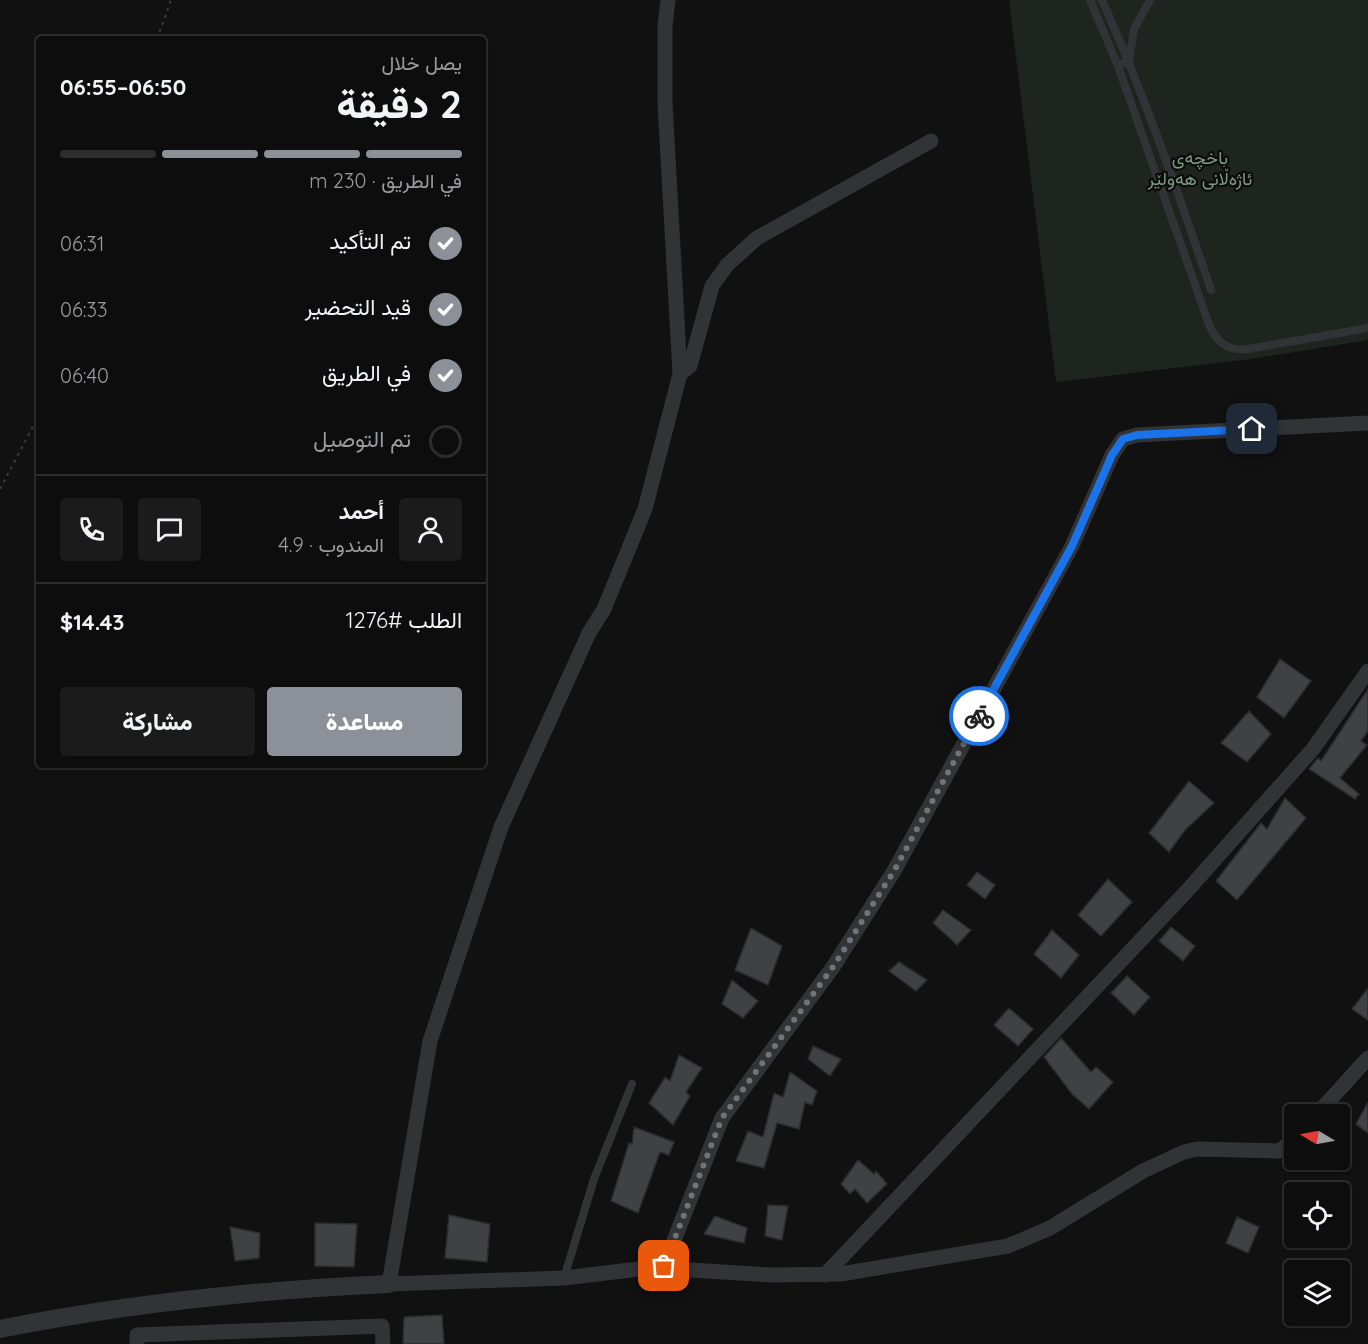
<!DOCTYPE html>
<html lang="ar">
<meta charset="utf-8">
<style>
:root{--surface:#0d0d0e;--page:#1b1b1c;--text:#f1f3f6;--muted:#9a9c9e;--line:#2d2d2e;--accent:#8c9099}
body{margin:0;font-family:Quicksand,Vazirmatn,sans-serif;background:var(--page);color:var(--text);direction:rtl;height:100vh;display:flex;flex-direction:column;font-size:22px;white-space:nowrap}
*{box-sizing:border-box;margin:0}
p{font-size:20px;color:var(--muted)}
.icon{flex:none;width:33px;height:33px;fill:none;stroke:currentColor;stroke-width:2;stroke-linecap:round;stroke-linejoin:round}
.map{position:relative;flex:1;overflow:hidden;direction:ltr}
.sheet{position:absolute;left:36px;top:36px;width:450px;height:732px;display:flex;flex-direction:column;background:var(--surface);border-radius:6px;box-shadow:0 2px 4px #0004,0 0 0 2px var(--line);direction:rtl}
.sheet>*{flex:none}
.needle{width:39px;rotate:280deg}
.fabs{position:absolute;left:1284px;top:1104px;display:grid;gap:12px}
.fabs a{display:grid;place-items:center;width:66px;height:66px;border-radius:6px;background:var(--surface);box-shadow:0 2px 4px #0004,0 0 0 2px var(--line);font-size:30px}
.pin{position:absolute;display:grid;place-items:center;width:51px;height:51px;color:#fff;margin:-26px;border-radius:12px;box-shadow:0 3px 9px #0006}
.courier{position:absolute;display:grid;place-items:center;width:60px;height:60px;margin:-30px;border:4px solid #1a73e8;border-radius:50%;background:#fff;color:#222;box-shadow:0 2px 8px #0007}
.head em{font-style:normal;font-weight:800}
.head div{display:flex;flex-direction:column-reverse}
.head{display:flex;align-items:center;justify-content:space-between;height:102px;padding:0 24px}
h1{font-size:39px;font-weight:800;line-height:45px}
.bar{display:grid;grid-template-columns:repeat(4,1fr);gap:9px 6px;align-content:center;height:72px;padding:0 24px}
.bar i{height:8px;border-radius:4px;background:var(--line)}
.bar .on{background:var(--accent)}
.bar p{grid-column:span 4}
.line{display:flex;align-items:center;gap:15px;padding:0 24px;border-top:2px solid var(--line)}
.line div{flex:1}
.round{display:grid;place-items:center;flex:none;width:63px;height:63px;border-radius:6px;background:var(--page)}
ol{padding:0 24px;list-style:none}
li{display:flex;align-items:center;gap:18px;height:66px}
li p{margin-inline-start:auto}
li .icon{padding:6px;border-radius:50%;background:var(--accent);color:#fff;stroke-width:4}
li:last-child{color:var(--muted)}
li i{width:33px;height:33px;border:3px solid var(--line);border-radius:50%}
.cta{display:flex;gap:12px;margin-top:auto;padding:12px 24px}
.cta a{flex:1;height:69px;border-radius:6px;background:var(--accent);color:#fff;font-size:24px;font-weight:800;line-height:69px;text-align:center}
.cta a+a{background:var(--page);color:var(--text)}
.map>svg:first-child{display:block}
.green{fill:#1e251f}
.building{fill:#404145;stroke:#2c2b2e;stroke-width:1.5}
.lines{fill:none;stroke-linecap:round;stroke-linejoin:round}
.path{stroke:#39393e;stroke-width:2;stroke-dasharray:3 4.5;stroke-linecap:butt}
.service{stroke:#323337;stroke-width:8}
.minor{stroke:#323337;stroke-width:15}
.tertiary{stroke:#323337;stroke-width:18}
.done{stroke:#71727a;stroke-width:6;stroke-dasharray:0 10.8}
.route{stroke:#1a73e8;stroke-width:8}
.labels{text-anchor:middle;stroke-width:4.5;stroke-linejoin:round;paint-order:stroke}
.park-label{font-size:18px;fill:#7c9b82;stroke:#0c0c0d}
</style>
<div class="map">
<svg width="1368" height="1344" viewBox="0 0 1368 1344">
<rect width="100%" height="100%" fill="#111112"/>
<path class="green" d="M 1009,0 L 1368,0 L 1368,340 L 1251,359 L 1056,382 Z"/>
<path class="building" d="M 1280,659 L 1311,681 L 1284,718 L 1257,697 Z
M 1368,689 L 1368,731 L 1361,741 L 1367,745 L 1340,778 L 1359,794 L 1355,799 L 1309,769 L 1318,758 L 1321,761 Z
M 1249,711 L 1271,734 L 1247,762 L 1221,743 Z
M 1189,781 L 1214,803 L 1185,830 L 1169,852 L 1149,833 Z
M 1285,798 L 1306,818 L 1237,900 L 1216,881 L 1261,823 L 1267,829 Z
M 977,872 L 995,885 L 985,899 L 967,885 Z
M 1108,879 L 1132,902 L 1101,936 L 1078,915 Z
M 943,910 L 971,930 L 957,945 L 933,923 Z
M 1171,927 L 1195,946 L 1183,961 L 1159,941 Z
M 751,928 L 782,946 L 768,985 L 735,970 Z
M 1052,930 L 1079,955 L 1061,978 L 1034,954 Z
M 899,962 L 927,980 L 916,991 L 889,971 Z
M 1127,976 L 1150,997 L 1134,1015 L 1111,993 Z
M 732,980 L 758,1001 L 743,1018 L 722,1004 Z
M 1368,988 L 1368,1020 L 1352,1009 Z
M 1009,1008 L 1033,1029 L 1018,1046 L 994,1025 Z
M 1061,1038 L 1091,1072 L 1096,1067 L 1113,1082 L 1089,1109 L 1072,1094 L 1044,1057 Z
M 813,1046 L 841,1059 L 830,1076 L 808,1059 Z
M 679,1055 L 702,1068 L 686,1092 L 690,1096 L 673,1125 L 649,1103 L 665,1077 L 670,1081 Z
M 790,1072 L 817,1091 L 812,1105 L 805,1102 L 799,1129 L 777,1123 L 764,1168 L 736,1161 L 748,1131 L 763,1137 L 774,1093 L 783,1097 Z
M 1368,1102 L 1368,1133 L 1356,1124 Z
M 634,1127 L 674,1142 L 669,1155 L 660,1152 L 638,1213 L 611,1201 L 629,1143 L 632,1144 Z
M 858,1160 L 874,1174 L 876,1171 L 887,1184 L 867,1203 L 855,1189 L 850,1194 L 841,1184 Z
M 768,1205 L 788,1206 L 782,1240 L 765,1236 Z
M 449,1215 L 490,1224 L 487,1262 L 445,1258 Z
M 715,1216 L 747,1228 L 744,1243 L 704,1234 Z
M 1237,1217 L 1259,1227 L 1248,1253 L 1226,1243 Z
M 315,1223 L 357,1224 L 354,1267 L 315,1266 Z
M 230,1227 L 260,1233 L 259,1258 L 235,1261 Z
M 442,1315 L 444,1344 L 403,1344 L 404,1317 Z"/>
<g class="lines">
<path class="path" d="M 157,39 L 171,0
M 0,489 L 39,415"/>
<path class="service" d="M 1090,0 L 1118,66 L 1210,327 C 1218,344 1229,351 1248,349 L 1368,328
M 1102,0 C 1144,94 1178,192 1211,290
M 1118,66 L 1129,61 L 1134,29 L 1150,0
M 564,1278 L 594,1179 L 632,1084"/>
<path class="minor" d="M 668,0 L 665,26 L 665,103 L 680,374 L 645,509 L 604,609 L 589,633 L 501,827 L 430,1041 L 389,1284 L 564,1278 L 664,1266 L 673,1269 L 772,1275 L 841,1274 L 1008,1246 L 1050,1228 L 1143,1171 L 1184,1152 L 1197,1149 L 1279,1151 L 1294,1139
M 680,374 L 690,366 L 712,286 L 727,265 L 757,238 L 931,141
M 1317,1114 L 1368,1058
M 664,1266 L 722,1118 L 833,967 L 894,871 L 1072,546 L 1112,455 L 1123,439 L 1137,435 L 1368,423
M 825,1275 L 1186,892 L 1313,749 L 1368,671
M 137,1344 L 137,1335 L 382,1326 L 383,1344"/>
<path class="tertiary" d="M 0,1329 C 129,1303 257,1290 389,1284"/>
</g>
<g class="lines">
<path class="done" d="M 664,1266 L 722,1118 L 833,967 L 894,871 L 979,716"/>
<path class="route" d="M 979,716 L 1072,546 L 1112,455 L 1123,439 L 1137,435 L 1252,429"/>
</g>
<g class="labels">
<g class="park-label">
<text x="1200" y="164">باخچەی<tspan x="1200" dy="21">ئاژەڵانی هەولێر</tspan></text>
</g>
</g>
</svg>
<div class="fabs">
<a><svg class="needle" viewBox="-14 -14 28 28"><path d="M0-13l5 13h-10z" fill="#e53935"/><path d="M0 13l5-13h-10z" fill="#9a9c9e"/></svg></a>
<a><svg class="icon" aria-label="locate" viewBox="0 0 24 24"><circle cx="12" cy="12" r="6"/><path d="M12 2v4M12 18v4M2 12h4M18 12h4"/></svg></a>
<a><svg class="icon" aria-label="layers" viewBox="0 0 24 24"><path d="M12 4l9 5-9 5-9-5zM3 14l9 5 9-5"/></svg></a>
</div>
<div class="pin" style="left:664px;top:1266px;background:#ea580c"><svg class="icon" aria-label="bag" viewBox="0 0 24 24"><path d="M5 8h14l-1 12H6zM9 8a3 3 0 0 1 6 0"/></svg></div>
<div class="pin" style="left:1252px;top:429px;background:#1f2937"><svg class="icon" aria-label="home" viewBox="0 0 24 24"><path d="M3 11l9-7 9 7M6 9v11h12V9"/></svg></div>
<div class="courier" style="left:979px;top:716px"><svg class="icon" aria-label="bike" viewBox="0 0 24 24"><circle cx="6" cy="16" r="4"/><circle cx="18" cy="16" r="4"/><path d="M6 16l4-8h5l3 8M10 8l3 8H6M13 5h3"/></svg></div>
<section class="sheet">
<div class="head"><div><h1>2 دقيقة</h1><p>يصل خلال</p></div><em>06:50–06:55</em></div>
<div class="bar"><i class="on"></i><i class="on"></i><i class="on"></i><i></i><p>في الطريق · 230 m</p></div>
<ol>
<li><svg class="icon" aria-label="check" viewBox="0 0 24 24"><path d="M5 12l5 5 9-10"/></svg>تم التأكيد<p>06:31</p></li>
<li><svg class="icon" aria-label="check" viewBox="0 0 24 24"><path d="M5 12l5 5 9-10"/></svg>قيد التحضير<p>06:33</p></li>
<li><svg class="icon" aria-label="check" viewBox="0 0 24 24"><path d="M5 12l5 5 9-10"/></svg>في الطريق<p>06:40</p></li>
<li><i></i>تم التوصيل</li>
</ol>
<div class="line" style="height:108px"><a class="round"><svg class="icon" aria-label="person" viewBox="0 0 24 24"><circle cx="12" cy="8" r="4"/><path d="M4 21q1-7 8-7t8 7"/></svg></a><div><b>أحمد</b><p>المندوب · 4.9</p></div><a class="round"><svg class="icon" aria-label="chat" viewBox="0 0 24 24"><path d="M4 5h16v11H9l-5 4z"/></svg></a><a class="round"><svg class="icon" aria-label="phone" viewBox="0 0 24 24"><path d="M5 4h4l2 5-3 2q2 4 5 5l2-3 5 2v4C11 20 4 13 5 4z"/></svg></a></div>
<div class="line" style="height:78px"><div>الطلب #1276</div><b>$14.43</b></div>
<div class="cta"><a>مساعدة</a><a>مشاركة</a></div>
</section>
</div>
